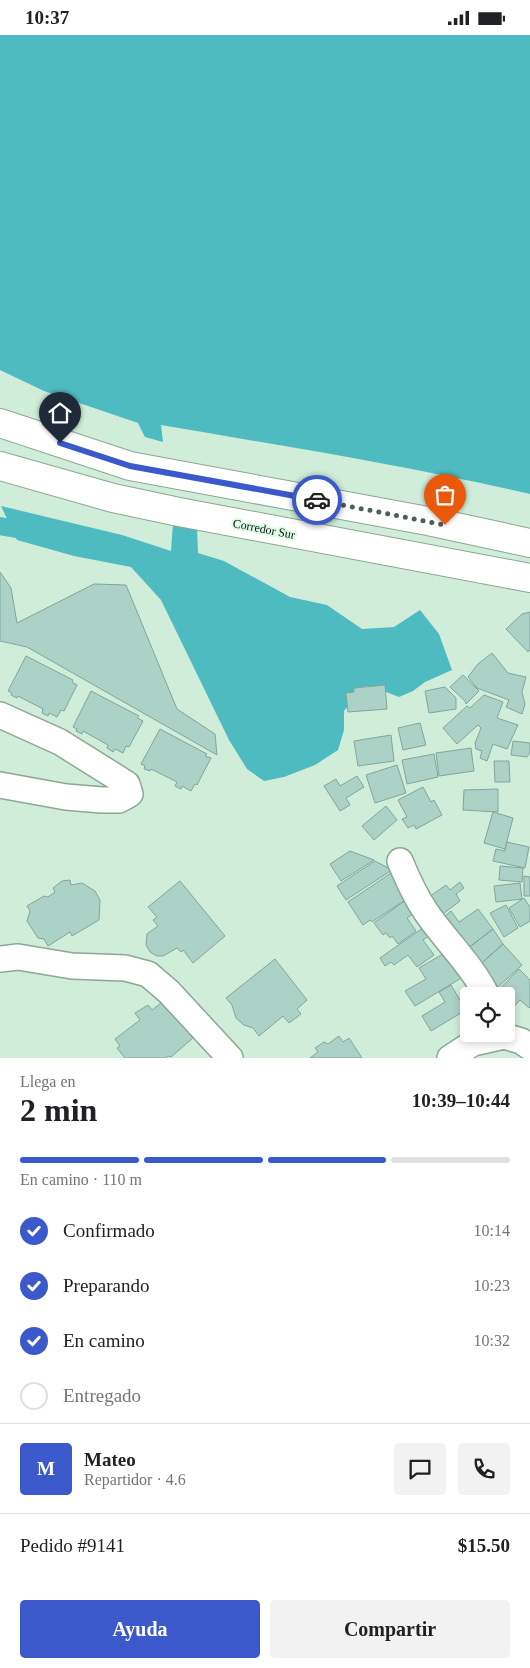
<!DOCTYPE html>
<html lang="es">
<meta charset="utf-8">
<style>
:root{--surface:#fff;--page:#f2f2f2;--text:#202124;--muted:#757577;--line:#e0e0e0;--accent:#3b59cb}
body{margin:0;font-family:Georgia,serif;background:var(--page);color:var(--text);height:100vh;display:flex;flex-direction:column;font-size:19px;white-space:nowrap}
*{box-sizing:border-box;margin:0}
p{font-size:16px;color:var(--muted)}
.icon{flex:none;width:28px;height:28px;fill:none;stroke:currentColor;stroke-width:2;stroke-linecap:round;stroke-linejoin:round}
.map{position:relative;height:1023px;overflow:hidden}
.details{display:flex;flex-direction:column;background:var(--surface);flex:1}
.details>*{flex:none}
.buttons{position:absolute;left:460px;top:952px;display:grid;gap:10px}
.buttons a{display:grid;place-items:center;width:55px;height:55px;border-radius:5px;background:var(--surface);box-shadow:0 2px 8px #0003;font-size:25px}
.pin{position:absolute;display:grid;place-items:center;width:42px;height:42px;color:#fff;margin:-51px -21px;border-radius:50% 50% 50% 0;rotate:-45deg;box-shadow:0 0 5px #0007}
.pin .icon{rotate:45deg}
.courier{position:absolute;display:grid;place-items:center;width:50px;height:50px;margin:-25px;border:4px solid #3b59cb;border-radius:50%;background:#fff;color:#222;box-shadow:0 1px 6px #0007}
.overview em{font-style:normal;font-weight:700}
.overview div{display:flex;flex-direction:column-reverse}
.overview{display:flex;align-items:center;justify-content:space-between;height:85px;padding:0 20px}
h1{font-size:32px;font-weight:700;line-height:38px}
.bar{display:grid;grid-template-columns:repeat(4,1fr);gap:8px 5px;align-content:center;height:60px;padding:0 20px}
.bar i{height:6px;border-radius:4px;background:var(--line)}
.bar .on{background:var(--accent)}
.bar p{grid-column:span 4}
.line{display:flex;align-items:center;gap:12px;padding:0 20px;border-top:1px solid var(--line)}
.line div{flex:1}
.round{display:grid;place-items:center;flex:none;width:52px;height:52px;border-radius:5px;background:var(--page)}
ol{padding:0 20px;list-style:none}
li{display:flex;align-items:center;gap:15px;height:55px}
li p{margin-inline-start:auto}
li .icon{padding:5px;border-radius:50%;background:var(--accent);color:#fff;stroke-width:4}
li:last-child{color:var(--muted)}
li i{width:28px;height:28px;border:2px solid var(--line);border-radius:50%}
.cta{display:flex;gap:10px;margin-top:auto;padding:10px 20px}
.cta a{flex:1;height:58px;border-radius:5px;background:var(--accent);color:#fff;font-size:20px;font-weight:700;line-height:58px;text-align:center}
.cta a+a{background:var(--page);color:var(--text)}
.status{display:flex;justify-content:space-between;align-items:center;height:35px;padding:0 25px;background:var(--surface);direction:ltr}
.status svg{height:14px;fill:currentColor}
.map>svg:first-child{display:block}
.water{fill:#4ebbc1}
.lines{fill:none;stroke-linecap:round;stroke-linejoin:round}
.canal{stroke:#4ebbc1;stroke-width:18}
.building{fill:#acd1c7;stroke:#81a59c}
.minor-casing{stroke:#8ca794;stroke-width:28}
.highway-casing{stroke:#8ca794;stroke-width:30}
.minor{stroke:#fff;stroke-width:25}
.highway{stroke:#fff;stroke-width:28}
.done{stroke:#4e5f54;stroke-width:5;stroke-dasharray:0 9}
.route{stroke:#3b59cb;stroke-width:6}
.labels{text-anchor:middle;stroke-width:4;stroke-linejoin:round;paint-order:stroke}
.street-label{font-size:12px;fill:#08130c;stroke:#ddfbe6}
</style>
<div class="status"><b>10:37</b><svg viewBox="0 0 49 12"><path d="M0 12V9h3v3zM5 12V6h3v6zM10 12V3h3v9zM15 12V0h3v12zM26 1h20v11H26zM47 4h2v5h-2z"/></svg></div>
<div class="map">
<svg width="530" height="1023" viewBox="0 0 530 1023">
<rect width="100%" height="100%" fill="#d0edd9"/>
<path class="water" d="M 0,0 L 530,0 L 530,459 C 408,431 284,411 161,390 L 163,407 L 145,402 L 138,388 L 44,356 L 0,335 Z
M 1,471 L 122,500 L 171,516 L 173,488 L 197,491 L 198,518 L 224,526 L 290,562 L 327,570 L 362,594 L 394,592 L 420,575 L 439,599 L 452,635 L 425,647 L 413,656 L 399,662 L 381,655 L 365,651 L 344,676 L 344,695 L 338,715 L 315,730 L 284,742 L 264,746 L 247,734 L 229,705 L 161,565 L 131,532 L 74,521 L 17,505 Z"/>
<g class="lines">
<path class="canal" d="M 0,491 L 34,497"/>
</g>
<path class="building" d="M 0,537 L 11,553 L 17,588 L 94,549 L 126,550 L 177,674 L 215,699 L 217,720 L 27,612 L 0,606 Z
M 530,577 L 530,615 L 528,617 L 506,594 L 522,579 Z
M 492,618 L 508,638 L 526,642 L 522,657 L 525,669 L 522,679 L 506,672 L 509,665 L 477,653 L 468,642 L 478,629 Z
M 26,621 L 73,645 L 72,647 L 77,650 L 64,676 L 61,675 L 57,682 L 49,678 L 48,681 L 42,678 L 43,674 L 18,661 L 17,663 L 11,660 L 12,658 L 8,656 Z
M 463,640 L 479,656 L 466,669 L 465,666 L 450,652 Z
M 385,650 L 387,674 L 348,677 L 346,658 L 354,657 L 354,653 Z
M 445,652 L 456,663 L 456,674 L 429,678 L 425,656 Z
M 91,656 L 139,681 L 137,683 L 143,686 L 129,712 L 126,711 L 123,718 L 115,714 L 113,717 L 107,713 L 108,710 L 83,696 L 82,699 L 76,696 L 77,694 L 73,692 Z
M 484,660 L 503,667 L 497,683 L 518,690 L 507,714 L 493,709 L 487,726 L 480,723 L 482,716 L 476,714 L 475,708 L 481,693 L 478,690 L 457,709 L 443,693 L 467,671 L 470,673 Z
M 420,688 L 426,710 L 403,715 L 398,693 Z
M 160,694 L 207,719 L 205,721 L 211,723 L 197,750 L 195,749 L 191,756 L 182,751 L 181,754 L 175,751 L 177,747 L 151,734 L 150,736 L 144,734 L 145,731 L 141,729 Z
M 391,700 L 394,726 L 358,731 L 354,706 Z
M 513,706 L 530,708 L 530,717 L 527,722 L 511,720 Z
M 471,713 L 474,736 L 439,741 L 436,718 Z
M 434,719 L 438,742 L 407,749 L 402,725 Z
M 494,726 L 509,726 L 510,747 L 495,747 Z
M 397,730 L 406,758 L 375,768 L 366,740 Z
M 357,741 L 364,752 L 346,763 L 350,770 L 340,776 L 324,751 L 336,744 L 340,751 Z
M 423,752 L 431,767 L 434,765 L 442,780 L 416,794 L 414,790 L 408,793 L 402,784 L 407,782 L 398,765 Z
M 498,754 L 498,777 L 463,775 L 464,755 Z
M 386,771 L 397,785 L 374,805 L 362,791 Z
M 493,777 L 513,783 L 505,814 L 484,808 Z
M 507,807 L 529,812 L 525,833 L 493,826 L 496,814 L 505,816 Z
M 350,816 L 374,825 L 341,846 L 330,829 Z
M 375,826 L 392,835 L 346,865 L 337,851 Z
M 500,831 L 523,833 L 522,847 L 499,845 Z
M 394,836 L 411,861 L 372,887 L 370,885 L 363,890 L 348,867 Z
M 524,841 L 530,842 L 530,861 L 524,861 Z
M 70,845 L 71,850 L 82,848 L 95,856 L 100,865 L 99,885 L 72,901 L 70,897 L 48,911 L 44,904 L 38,903 L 27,886 L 30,876 L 27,871 L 44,861 L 48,862 L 55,857 L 53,853 L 62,846 Z
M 180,846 L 225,901 L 193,928 L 183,915 L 181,917 L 177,913 L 163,921 L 157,921 L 150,917 L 146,910 L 147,899 L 158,891 L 153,885 L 157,882 L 148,872 Z
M 460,847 L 464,853 L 456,859 L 460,866 L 439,882 L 426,864 L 446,850 L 450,855 Z
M 520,848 L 522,864 L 496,867 L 494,851 Z
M 410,862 L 419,875 L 407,883 L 416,896 L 398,909 L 392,901 L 390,903 L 386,898 L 383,900 L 374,888 Z
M 524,863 L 530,872 L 530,886 L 520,892 L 509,873 Z
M 506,870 L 518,893 L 504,902 L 490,878 Z
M 478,874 L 493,894 L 463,917 L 440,885 L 451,876 L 459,887 Z
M 427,890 L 433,898 L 423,905 L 434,920 L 417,932 L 408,920 L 394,930 L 391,927 L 385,931 L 380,923 Z
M 493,894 L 503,909 L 476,933 L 463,917 Z
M 503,909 L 522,930 L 497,953 L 488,942 L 476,933 Z
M 448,916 L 463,942 L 415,971 L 405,956 L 426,944 L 419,933 Z
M 275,924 L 307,965 L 297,974 L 301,979 L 289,988 L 283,981 L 259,1001 L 253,993 L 244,990 L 236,983 L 232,970 L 226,963 Z
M 519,934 L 530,945 L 530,972 L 529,973 L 520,965 L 510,976 L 506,972 L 506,961 L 494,960 Z
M 451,950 L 466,975 L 431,996 L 422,981 L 445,967 L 439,957 Z
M 165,965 L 193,1003 L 171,1022 L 168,1021 L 165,1023 L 125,1023 L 117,1013 L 120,1011 L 115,1004 L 140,985 L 135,978 L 148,970 L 152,975 Z
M 339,1001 L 343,1007 L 349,1003 L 362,1023 L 310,1023 L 318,1017 L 315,1013 L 324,1007 L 328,1009 Z"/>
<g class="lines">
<g class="minor-casing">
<path id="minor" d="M 0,680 L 60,707 L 127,749 L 130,759 L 119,765 L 102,765 L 66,762 L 0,750
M 400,826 C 407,843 415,861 426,877 C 445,905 472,930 487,961
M 0,924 L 18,922 L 72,931 L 125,933 L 148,939 L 169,957 L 230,1023
M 450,1023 L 473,1008 L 504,1001 L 521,1006 L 530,1012"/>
</g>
<g class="highway-casing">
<path id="highway" d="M 0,388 L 130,431 L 428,486 L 530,508
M 0,431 L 113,463 L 179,477 L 530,543"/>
</g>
<use href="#minor" class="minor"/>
<use href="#highway" class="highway"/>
</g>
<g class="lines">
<path class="done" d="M 317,465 L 445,490"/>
<path class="route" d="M 60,408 L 130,431 L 317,465"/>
</g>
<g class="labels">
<g class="street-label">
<text transform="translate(264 494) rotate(11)" y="4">Corredor Sur</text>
</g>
</g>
</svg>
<div class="buttons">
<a><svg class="icon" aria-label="locate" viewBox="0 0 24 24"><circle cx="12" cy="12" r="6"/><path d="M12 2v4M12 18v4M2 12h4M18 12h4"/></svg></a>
</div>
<div class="pin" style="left:445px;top:490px;background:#ea580c"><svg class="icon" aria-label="bag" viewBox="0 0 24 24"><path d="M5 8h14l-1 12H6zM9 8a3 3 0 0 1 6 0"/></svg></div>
<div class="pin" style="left:60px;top:408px;background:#1f2937"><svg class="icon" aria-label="home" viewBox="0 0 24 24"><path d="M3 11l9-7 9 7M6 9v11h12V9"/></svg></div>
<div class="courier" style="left:317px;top:465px"><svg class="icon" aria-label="car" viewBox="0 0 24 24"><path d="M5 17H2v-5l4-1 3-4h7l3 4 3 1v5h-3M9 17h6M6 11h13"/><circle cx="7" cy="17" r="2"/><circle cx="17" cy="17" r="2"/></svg></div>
</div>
<section class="details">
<div class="overview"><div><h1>2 min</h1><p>Llega en</p></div><em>10:39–10:44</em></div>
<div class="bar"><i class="on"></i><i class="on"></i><i class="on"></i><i></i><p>En camino · 110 m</p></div>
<ol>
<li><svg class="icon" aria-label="check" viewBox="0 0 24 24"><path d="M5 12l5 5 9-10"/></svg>Confirmado<p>10:14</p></li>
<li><svg class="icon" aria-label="check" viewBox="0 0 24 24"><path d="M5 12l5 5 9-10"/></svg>Preparando<p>10:23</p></li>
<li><svg class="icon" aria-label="check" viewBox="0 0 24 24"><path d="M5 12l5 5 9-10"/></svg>En camino<p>10:32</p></li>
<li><i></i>Entregado</li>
</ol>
<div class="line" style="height:90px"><b class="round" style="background:var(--accent);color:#fff">M</b><div><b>Mateo</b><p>Repartidor · 4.6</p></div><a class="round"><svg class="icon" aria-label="chat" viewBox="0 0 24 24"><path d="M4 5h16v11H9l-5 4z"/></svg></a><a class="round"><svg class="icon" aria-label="phone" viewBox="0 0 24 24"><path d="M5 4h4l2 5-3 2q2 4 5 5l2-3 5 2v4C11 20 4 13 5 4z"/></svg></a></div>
<div class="line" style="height:65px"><div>Pedido #9141</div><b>$15.50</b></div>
<div class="cta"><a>Ayuda</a><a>Compartir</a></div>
</section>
